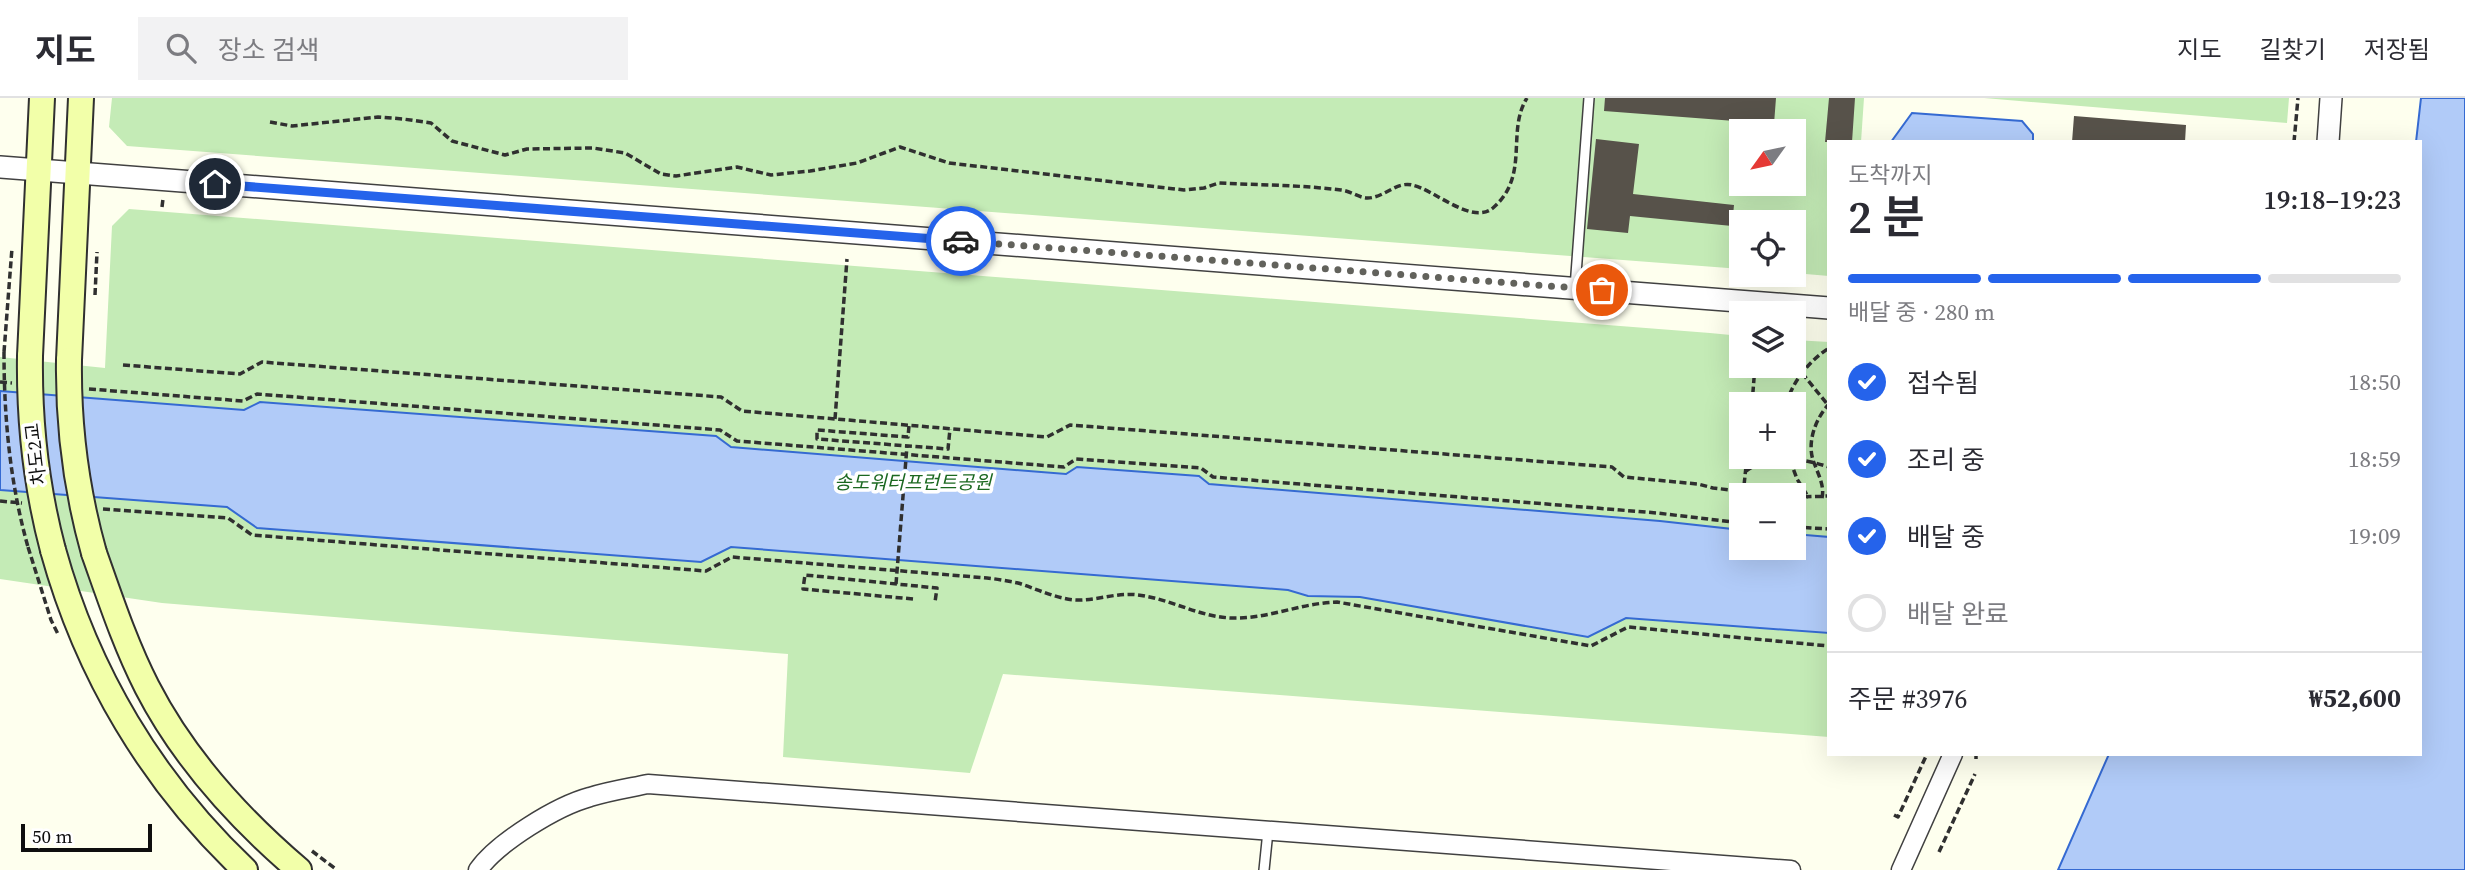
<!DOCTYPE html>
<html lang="ko">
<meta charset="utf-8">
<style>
:root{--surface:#fff;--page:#f2f2f3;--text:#2b2b33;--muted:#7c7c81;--line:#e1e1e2;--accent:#2563eb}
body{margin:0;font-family:"Source Serif 4","Noto Sans KR",serif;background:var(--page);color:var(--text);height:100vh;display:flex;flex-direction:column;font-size:26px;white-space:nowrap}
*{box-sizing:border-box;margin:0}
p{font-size:23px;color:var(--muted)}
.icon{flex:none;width:38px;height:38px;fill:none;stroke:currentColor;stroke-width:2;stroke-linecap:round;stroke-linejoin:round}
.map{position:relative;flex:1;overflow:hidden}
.panel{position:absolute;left:1827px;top:42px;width:595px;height:616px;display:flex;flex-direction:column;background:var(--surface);border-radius:0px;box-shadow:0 7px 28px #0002}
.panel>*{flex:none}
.needle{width:46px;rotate:237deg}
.fabs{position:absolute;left:1729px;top:21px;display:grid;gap:14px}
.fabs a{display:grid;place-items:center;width:77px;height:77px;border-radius:0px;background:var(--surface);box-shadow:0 7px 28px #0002;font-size:35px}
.scale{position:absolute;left:21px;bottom:18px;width:131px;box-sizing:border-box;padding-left:7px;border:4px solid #0e0e0e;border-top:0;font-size:19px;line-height:24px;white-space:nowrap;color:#0e0e0e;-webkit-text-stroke:5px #fff;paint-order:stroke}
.pin{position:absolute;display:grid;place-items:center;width:60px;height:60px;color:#fff;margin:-30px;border:4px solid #fff;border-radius:50%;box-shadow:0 2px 7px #0007}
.courier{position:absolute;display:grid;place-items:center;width:70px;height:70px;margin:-35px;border:5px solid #2563eb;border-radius:50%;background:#fff;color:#222;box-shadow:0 2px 9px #0007}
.head em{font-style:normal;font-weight:600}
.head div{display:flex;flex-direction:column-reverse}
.head{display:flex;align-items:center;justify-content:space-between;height:119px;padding:0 21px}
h1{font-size:46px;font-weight:600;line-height:52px}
.bar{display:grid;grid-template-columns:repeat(4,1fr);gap:10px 7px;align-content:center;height:84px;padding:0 21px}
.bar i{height:9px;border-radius:5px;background:var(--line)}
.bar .active{background:var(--accent)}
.bar p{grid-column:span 4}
.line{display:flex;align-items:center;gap:18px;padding:0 21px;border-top:2px solid var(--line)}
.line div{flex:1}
ol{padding:0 21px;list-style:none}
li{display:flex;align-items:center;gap:21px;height:77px}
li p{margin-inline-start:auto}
li .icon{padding:7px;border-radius:50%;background:var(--accent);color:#fff;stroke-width:4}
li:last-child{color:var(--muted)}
li i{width:38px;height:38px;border:4px solid var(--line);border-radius:50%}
header{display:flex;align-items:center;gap:42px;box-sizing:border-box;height:98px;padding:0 35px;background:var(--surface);border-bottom:2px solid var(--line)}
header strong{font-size:33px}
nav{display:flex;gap:38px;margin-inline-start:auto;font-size:24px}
.search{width:490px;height:63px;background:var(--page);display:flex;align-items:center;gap:18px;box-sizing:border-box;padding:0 24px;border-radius:0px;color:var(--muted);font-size:26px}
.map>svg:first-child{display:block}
.green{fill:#c4ebb6;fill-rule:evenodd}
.water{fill:#b1cbf8;stroke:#356ad2;stroke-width:2}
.building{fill:#57524a}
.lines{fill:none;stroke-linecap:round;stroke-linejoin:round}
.service-casing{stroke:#414141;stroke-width:12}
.minor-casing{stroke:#414141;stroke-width:21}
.tertiary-casing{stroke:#414141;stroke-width:24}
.secondary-casing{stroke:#303030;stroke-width:28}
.path{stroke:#303030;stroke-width:3.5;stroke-dasharray:7 3.5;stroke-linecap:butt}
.service{stroke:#fff;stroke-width:9}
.minor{stroke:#fff;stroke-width:18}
.tertiary{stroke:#fff;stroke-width:21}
.secondary{stroke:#f2ffa9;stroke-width:24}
.secondary-bridge-casing{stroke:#303030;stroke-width:28;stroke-linecap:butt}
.path-bridge{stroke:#303030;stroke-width:3.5;stroke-dasharray:7 3.5;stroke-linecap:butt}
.secondary-bridge{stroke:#f2ffa9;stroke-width:24}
.done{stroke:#62625c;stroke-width:7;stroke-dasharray:0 12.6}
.route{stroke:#2563eb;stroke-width:9}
.labels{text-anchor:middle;stroke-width:7;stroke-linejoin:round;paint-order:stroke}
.street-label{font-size:19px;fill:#0e0e0e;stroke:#fff}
.park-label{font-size:19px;font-style:italic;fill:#1b6820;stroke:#fff}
</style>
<header>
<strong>지도</strong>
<div class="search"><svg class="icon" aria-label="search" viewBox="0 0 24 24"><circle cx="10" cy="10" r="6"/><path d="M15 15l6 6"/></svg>장소 검색</div>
<nav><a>지도</a><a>길찾기</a><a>저장됨</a></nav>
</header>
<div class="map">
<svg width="2465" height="772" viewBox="0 0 2465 772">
<rect width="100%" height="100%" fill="#feffee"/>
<path class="green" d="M 112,0 L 1864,0 L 1861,44 L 1829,44 L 1829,178 L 1794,175 L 1794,124 L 1741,124 L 1741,171 L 127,48 L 109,29 ZM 1741,33 L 1794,33 L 1794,86 L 1741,86 Z
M 1984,0 L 2289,0 L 2287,25 Z
M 129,111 L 1710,235 L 1741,238 L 1741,268 L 1794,268 L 1794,242 L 1829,244 L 1829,639 L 1003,576 L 970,675 L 783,659 L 788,556 L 162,505 L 0,481 L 0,259 L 105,270 L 112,128 ZM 1741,306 L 1794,306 L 1794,359 L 1741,359 ZM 1741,397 L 1794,397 L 1794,450 L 1741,450 Z"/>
<path class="water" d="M 2421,0 L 2465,0 L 2465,772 L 2058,772 L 2109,656 L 2420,656 L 2420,44 L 2416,44 Z
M 1912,15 L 2022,23 L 2033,36 L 2033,44 L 1891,44 Z
M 0,293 L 244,312 L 260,304 L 716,338 L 731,349 L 1066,376 L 1077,369 L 1199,378 L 1209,386 L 1660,423 L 1741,432 L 1741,450 L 1794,450 L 1794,436 L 1829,439 L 1829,535 L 1626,520 L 1588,539 L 1360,499 L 1308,498 L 1288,492 L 731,449 L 701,464 L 257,430 L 227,409 L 0,392 Z"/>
<path class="building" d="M 1605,0 L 1776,0 L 1774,26 L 1604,13 Z
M 1829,0 L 1855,0 L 1852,44 L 1825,44 Z
M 2074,18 L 2186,27 L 2185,44 L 2072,44 Z
M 1596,41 L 1639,46 L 1633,96 L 1734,107 L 1732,128 L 1630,118 L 1628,135 L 1587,131 Z"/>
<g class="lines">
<g class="service-casing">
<path id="service" d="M 1575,190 L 1589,0
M 1264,772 L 1268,733"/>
</g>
<g class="minor-casing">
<path id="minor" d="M 478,772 C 498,744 557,708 590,699 C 609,693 629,690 648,686 L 1791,772
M 1901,772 L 1953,656"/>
</g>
<g class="tertiary-casing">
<path id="tertiary" d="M 2328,44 L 2331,0
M 0,69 L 1829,210"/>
</g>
<g class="secondary-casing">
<path id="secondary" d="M 30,258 L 42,0
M 69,262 L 81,0
M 53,452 C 87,575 152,684 245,772
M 94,455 C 110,500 125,546 147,589 C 184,661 238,720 299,772"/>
</g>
<path class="path" d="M 270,24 L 292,28 L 378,19 L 403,21 L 431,25 L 452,43 L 505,57 L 527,51 L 593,50 L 625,55 L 661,76 L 676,78 L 737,69 L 771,77 L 810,73 L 857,65 L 900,49 L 949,65 L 1184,92 L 1204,90 L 1219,85 C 1259,87 1301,87 1341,92 C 1350,93 1358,99 1366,100 C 1383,101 1396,83 1412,87 C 1434,91 1473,129 1494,109 C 1530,77 1506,33 1527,0
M 2294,44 L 2298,0
M 162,109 L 163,101 L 165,102
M 95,197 L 97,154
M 4,254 L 12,150
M 123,267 L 240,276 L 262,264 L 721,299 L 742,313 L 1047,339 L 1070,327 L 1612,369 L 1624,379 L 1698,386 L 1713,390 L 1776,397
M 1802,275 L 1828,307
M 0,284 L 12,285
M 89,291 L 243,303 L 257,296 L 720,332 L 737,343 L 1064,369 L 1076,361 L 1201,370 L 1213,379 L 1657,415 L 1741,425
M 1752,306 L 1755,268
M 1786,306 C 1793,283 1809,263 1829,250
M 835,321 L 847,161
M 909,328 L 908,339 L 817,332 L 817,341 L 948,351 L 950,331
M 1790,362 L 1797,381 L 1809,400
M 1746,373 C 1771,355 1801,360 1829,369
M 1743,397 L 1747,359
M 1794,399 L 1829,398
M 1822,400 C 1825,387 1817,374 1813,362 C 1807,343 1816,320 1829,306
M 0,403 L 22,405
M 103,411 L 228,420 L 252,437 L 706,473 L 732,459 L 987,480 C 997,481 1008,483 1018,485 C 1037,491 1054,500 1075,502 C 1096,503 1117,494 1138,497 C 1171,501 1199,519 1232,520 C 1268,521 1301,505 1337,504 L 1591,548 L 1628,529 L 1829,548
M 1740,425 L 1741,416
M 1794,429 L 1829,431
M 28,449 L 51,522 L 58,536
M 913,501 L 803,491 L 805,477 L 937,490 L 935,504
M 1976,661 L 1976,656
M 1894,717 L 1898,719 L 1927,656
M 312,753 L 337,772
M 1939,754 L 1975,676"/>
<use href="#service" class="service"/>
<use href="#minor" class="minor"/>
<use href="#tertiary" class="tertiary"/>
<use href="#secondary" class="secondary"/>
<g class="secondary-bridge-casing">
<path id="secondary-bridge" d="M 30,258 C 29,325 36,388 53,452
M 69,262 C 68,328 76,391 94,455"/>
</g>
<path class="path-bridge" d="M 4,254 C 4,321 10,385 28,449
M 896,486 L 907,348"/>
<use href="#secondary-bridge" class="secondary-bridge"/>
</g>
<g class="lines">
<path class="done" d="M 961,143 L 1602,192"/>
<path class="route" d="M 215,86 L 961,143"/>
</g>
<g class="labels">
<g class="street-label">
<text transform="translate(35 356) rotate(-97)" y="7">차도2교</text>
</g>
<g class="park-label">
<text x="913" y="391">송도워터프런트공원</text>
</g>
</g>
</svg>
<div class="fabs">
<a><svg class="needle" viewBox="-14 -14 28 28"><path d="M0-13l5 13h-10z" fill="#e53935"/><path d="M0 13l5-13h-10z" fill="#7c7c81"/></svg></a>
<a><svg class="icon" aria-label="locate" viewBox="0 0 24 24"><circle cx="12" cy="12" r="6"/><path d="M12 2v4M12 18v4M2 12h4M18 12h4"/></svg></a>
<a><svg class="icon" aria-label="layers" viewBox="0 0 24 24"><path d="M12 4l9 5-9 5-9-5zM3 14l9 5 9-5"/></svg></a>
<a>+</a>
<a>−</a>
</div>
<div class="scale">50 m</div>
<div class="pin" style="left:1602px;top:192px;background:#ea580c"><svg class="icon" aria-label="bag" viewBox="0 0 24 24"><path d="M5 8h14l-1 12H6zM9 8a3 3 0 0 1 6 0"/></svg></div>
<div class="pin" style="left:215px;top:86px;background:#1f2937"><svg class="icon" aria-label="home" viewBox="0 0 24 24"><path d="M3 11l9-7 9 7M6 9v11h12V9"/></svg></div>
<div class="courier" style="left:961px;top:143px"><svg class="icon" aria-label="car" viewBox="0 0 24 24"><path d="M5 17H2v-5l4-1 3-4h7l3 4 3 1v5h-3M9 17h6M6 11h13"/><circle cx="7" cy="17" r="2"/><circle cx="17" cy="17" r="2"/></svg></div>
<section class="panel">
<div class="head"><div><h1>2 분</h1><p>도착까지</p></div><em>19:18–19:23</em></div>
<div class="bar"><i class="active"></i><i class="active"></i><i class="active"></i><i></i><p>배달 중 · 280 m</p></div>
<ol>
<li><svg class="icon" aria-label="check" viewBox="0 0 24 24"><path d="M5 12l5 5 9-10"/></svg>접수됨<p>18:50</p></li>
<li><svg class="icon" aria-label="check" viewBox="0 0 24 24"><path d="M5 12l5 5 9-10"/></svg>조리 중<p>18:59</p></li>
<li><svg class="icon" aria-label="check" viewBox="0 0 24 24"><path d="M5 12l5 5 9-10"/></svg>배달 중<p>19:09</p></li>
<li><i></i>배달 완료</li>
</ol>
<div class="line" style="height:91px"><div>주문 #3976</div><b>₩52,600</b></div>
</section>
</div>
